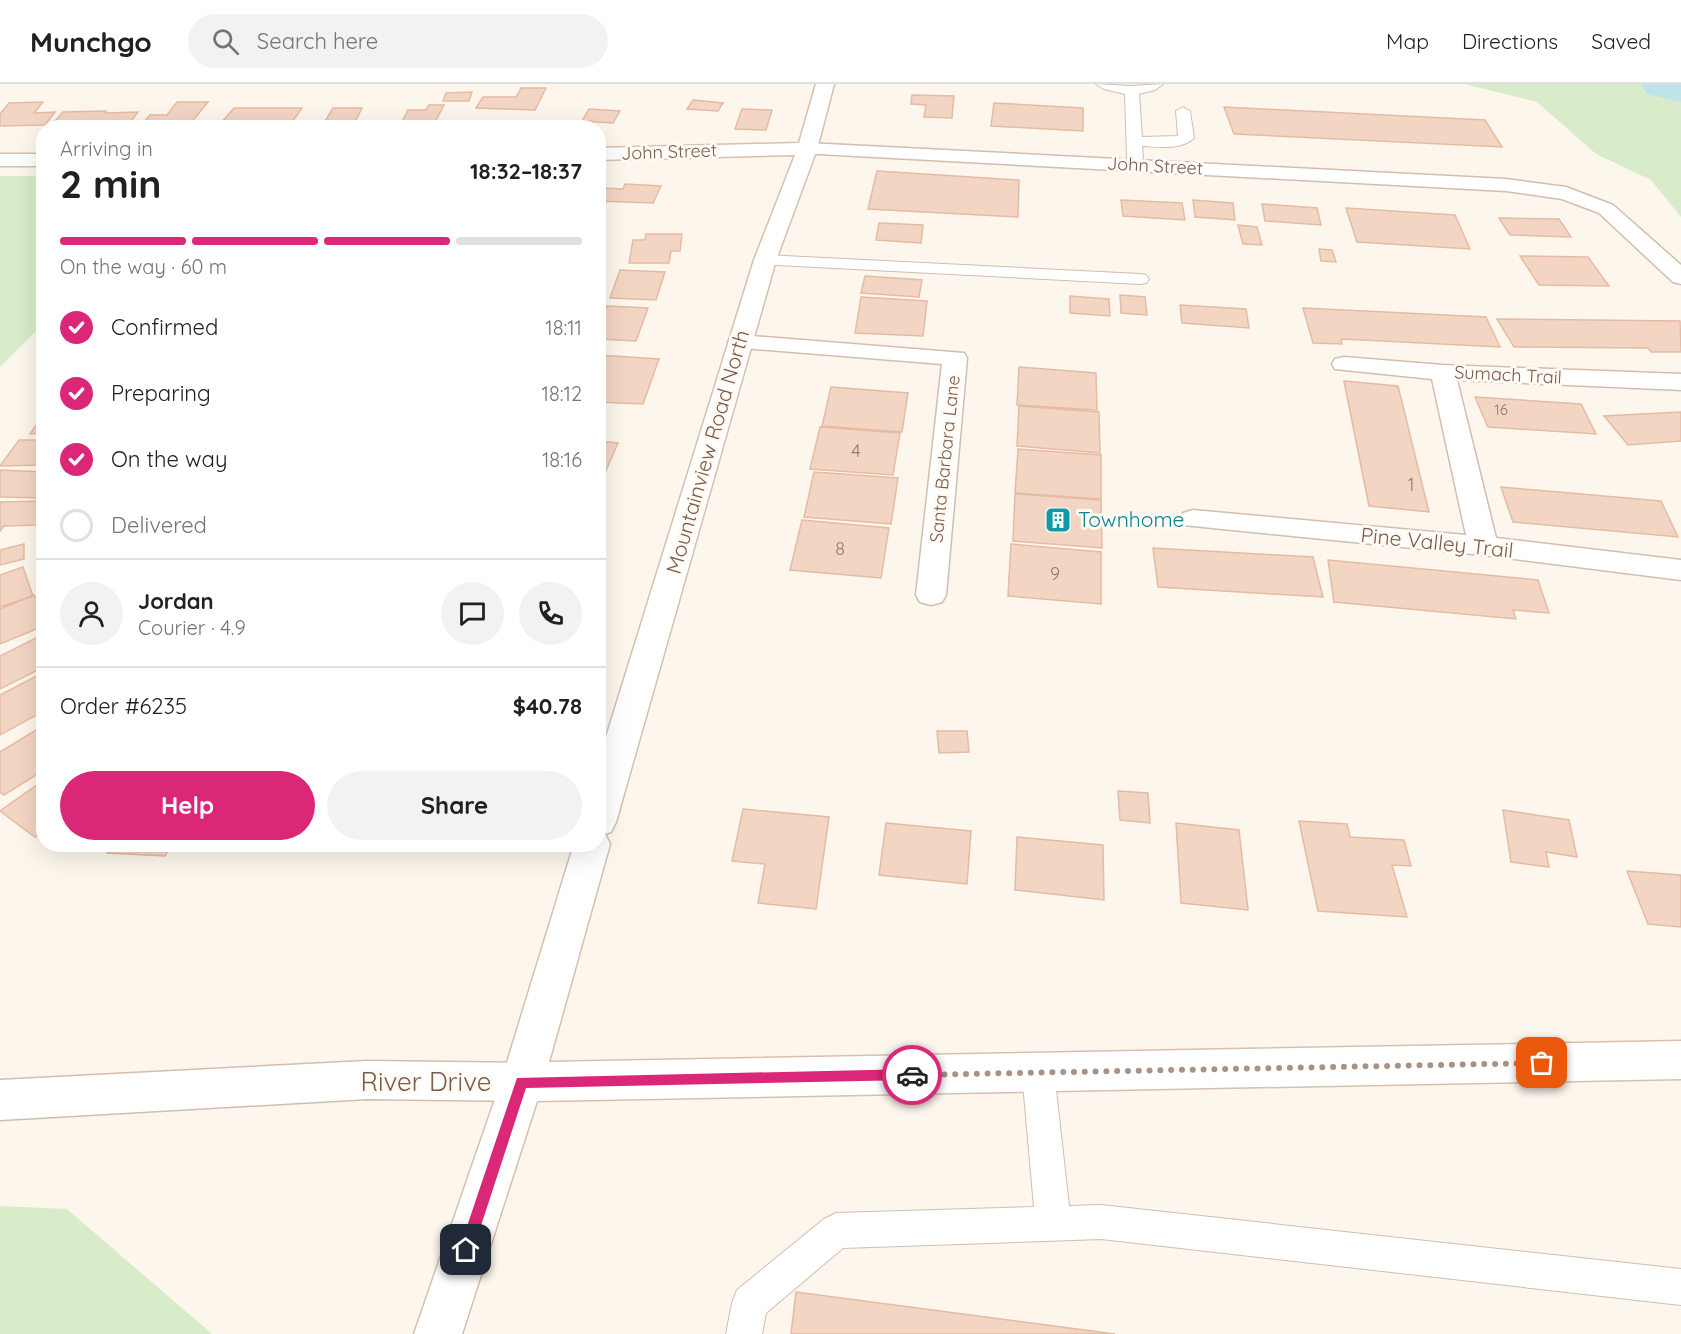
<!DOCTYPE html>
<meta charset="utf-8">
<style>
:root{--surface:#fff;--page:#f2f2f2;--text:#202124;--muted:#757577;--line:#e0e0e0;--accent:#db2777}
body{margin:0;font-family:Quicksand,sans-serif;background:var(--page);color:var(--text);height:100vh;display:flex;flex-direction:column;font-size:22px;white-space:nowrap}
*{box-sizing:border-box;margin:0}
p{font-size:20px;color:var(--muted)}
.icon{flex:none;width:33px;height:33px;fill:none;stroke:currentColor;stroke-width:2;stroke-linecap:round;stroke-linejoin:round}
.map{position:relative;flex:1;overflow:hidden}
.details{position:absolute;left:36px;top:36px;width:570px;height:732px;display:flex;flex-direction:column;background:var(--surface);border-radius:24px;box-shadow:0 6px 24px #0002}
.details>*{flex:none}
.pin{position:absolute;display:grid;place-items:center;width:51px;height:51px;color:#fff;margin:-26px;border-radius:12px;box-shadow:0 3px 9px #0006}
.courier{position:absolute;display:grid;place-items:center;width:60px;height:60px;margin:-30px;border:4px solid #db2777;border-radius:50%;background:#fff;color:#222;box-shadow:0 2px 8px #0007}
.summary em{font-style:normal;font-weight:700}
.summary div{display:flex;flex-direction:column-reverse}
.summary{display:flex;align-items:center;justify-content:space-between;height:102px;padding:0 24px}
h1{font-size:39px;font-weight:700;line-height:45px}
.bar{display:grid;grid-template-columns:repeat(4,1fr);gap:9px 6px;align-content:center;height:72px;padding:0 24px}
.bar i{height:8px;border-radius:4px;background:var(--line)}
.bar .on{background:var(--accent)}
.bar p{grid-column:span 4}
.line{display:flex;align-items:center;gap:15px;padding:0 24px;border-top:2px solid var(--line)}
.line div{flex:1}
.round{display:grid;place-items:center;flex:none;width:63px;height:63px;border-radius:32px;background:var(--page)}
ol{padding:0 24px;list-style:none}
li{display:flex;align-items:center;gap:18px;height:66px}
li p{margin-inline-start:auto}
li .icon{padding:6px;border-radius:50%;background:var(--accent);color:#fff;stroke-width:4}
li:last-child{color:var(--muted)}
li i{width:33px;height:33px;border:3px solid var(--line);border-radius:50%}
.primary-button{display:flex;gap:12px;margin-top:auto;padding:12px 24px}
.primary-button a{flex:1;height:69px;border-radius:36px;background:var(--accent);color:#fff;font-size:24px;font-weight:700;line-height:69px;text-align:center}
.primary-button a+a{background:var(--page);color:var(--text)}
header{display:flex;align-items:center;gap:36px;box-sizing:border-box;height:84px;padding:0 30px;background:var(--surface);border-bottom:2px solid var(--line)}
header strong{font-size:28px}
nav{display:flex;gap:33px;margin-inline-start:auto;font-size:21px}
.search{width:420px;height:54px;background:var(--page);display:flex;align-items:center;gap:15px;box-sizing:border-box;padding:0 21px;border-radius:33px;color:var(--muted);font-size:22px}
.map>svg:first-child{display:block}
.green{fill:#d8ecc9}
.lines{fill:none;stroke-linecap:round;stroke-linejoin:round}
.river{fill:#bfe3e8;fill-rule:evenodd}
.building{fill:#f3d5c3;stroke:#e6bba3;stroke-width:1.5}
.lane-casing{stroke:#d1beb0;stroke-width:2}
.street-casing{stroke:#d1beb0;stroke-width:3}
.secondary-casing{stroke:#d6c0b0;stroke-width:3}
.lane{fill:#fff;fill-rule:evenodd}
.street{fill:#fff;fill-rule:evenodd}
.secondary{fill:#fff;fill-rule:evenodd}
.route{fill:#db2777}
.done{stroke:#a89285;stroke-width:6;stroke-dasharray:0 10.8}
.labels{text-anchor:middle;stroke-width:6;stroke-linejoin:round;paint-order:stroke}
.far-number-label{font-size:15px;fill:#987a6a}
.far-street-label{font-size:18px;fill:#7a5c4d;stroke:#fffaf3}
.number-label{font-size:18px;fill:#987a6a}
.street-label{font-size:21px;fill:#7a5c4d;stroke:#fffaf3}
.culture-label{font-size:21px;fill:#0d838f;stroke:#fffaf3;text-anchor:start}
.near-street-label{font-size:26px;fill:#7a5c4d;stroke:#fffaf3}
</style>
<header>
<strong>Munchgo</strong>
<div class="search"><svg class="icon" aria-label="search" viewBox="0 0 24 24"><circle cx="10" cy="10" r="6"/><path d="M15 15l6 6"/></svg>Search here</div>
<nav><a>Map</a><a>Directions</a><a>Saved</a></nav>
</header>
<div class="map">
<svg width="1681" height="1250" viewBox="0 0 1681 1250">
<rect width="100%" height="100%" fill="#fdf6ec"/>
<path class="green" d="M 1464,0 L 1681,0 L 1681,133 L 1651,96 L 1596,70 L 1537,18 Z
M 0,92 L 44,92 L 43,240 L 0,283 Z
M 0,1122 L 67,1125 L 212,1250 L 0,1250 Z"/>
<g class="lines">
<path class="river" d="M 1640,0 L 1681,0 L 1681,18 L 1647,10 Z"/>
</g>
<path class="building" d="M 521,4 L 546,4 L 535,26 L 476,24 L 483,13 L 516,13 Z
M 472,8 L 469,17 L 443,17 L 446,9 Z
M 912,11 L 954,12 L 952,34 L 924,33 L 926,21 L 911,20 Z
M 693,16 L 723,19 L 718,27 L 687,25 Z
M 43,18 L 34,29 L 55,28 L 45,41 L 0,42 L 0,30 L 9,19 Z
M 177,18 L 208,18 L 187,44 L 139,44 L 150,31 L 167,31 Z
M 994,19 L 1083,24 L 1083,47 L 991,42 Z
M 429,21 L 444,21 L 432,44 L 399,44 L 408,26 L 426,26 Z
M 1224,23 L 1485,36 L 1502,63 L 1234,50 Z
M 234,24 L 302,24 L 290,41 L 220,40 Z
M 333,24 L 362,24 L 355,38 L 324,39 Z
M 589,25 L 620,27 L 613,39 L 582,37 Z
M 742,25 L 772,26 L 766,46 L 735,45 Z
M 106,27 L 105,29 L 138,28 L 128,41 L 50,43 L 63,28 Z
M 877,87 L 1019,96 L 1018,133 L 868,125 Z
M 625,100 L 661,102 L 653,119 L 598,117 L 603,104 L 623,105 Z
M 1121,116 L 1182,119 L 1185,136 L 1123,132 Z
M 1193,116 L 1233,119 L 1235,136 L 1195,133 Z
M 1262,120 L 1317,124 L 1321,141 L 1265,137 Z
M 1346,124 L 1455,131 L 1470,165 L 1357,158 Z
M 1499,134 L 1559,135 L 1571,153 L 1510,151 Z
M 879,139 L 923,141 L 921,159 L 876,156 Z
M 1238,141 L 1257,143 L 1262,161 L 1243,160 Z
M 646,150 L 682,150 L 680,167 L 671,167 L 669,179 L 629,179 L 633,156 L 645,156 Z
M 1319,165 L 1332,166 L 1336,178 L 1321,177 Z
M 1520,172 L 1588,173 L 1609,202 L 1539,201 Z
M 620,186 L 665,188 L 656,216 L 610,214 Z
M 865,192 L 922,196 L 919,213 L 861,209 Z
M 1120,211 L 1145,213 L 1147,231 L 1121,229 Z
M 1070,212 L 1109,215 L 1110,232 L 1070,229 Z
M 861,213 L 927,217 L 923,252 L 855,249 Z
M 1180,221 L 1246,225 L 1249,244 L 1182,239 Z
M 607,222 L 648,224 L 636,257 L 598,255 L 598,242 Z
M 1303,224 L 1486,233 L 1500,263 L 1341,255 L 1342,260 L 1313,259 Z
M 1497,235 L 1680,237 L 1681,268 L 1651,268 L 1648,264 L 1514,263 Z
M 598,271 L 659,275 L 643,320 L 598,318 Z
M 1019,283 L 1096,289 L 1097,326 L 1017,321 Z
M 1344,297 L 1398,302 L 1429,428 L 1369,422 Z
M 831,303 L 908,309 L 902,348 L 822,342 Z
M 1475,313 L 1581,320 L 1596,350 L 1488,343 Z
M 1019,322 L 1099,328 L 1100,369 L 1017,362 Z
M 1681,328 L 1681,357 L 1628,361 L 1604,332 Z
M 44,330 L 44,349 L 30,350 Z
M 820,343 L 900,349 L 893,391 L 810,385 Z
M 19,356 L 44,356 L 44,381 L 0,382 Z
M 598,357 L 618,359 L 602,396 L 598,396 Z
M 1018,365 L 1101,371 L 1101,415 L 1015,409 Z
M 0,386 L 44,388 L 44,414 L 0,413 Z
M 814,388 L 898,394 L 891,440 L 804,433 Z
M 1501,403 L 1661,417 L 1678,453 L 1513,438 Z
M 1015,410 L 1101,416 L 1102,464 L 1013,457 Z
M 44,417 L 44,437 L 41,441 L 4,442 L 0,447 L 0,418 Z
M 802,436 L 889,444 L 881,494 L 790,486 Z
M 24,460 L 24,475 L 0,481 L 0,466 Z
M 1011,460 L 1101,468 L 1101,520 L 1008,512 Z
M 1153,464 L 1313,473 L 1323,513 L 1158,503 Z
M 1328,476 L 1538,496 L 1549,529 L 1513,526 L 1516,535 L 1334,518 Z
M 23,483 L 33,512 L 0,523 L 0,491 Z
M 34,511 L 44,527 L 44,542 L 0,560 L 0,525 Z
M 44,550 L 44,583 L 0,605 L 0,572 Z
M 44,588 L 44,627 L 0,651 L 0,611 Z
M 44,641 L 44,686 L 4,711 L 0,708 L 0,668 Z
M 937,647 L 967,647 L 969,668 L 939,669 Z
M 44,696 L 44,747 L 35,753 L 0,727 Z
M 1118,707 L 1148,709 L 1150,739 L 1120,736 Z
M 743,725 L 829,733 L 816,825 L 758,819 L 765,780 L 732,777 Z
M 1503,726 L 1569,736 L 1577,773 L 1546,768 L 1549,783 L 1511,778 Z
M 1299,737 L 1347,740 L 1350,753 L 1404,756 L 1411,782 L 1392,781 L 1407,833 L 1318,827 Z
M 886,739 L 971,747 L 967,800 L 879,791 Z
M 1176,739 L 1239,746 L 1248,826 L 1181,819 Z
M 1017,753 L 1103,761 L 1104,816 L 1015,806 Z
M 112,760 L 172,760 L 165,772 L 107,769 Z
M 1627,787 L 1681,791 L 1681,843 L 1648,840 Z
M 796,1208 L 1115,1250 L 791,1250 Z"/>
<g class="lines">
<g class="lane-casing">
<path id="lane" d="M 1096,0 L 1130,2 L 1163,0 L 1155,6 L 1139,10 L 1142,53 L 1178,52 L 1176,27 L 1183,23 L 1190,27 L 1194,54 C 1182,66 1158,63 1142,62 L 1143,74 L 1140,77 L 1130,77 L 1127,74 L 1125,10 L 1104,5 Z
M 765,171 L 1140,190 L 1146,191 L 1149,195 L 1146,199 L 1140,200 L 759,180 L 756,176 L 759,172 Z
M 1038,973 L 1049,978 L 1054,988 L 1069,1122 L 1101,1121 L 1681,1185 L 1681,1221 L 1101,1155 L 843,1164 L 766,1229 L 762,1250 L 726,1250 L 732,1219 L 737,1206 L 824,1135 L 836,1129 L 1034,1123 L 1022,988 L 1027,978 Z"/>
</g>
<g class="street-casing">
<path id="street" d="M 807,59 L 1506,95 L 1566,103 L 1613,121 L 1681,181 L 1681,200 L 1673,198 L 1599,129 L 1562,115 L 1506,107 L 800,69 L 797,65 L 800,61 Z
M 740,251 L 964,269 L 967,274 L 946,511 L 942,518 L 931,521 L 920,518 L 916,511 L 942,280 L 731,263 L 728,258 L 731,253 Z
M 1344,273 L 1443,281 L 1681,290 L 1681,306 L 1457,296 L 1496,454 L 1681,476 L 1681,496 L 1483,471 L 1183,441 L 1179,435 L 1183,429 L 1193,426 L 1466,451 L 1432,295 L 1335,285 L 1332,280 L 1335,275 Z
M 367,977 L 522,979 L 537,984 L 543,998 L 537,1012 L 522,1017 L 367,1015 L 0,1036 L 0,996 Z"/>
</g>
<g class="secondary-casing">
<path id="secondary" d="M 816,0 L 834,0 L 817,65 L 776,176 L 616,738 L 611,748 L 605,750 L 610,760 L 549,978 L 1681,957 L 1681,995 L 537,1017 L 462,1250 L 414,1250 L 501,998 L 574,760 L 598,760 L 598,679 L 754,176 L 795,71 L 598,76 L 598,64 L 799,59 Z
M 0,70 L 44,70 L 44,82 L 0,82 Z"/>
</g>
<use href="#lane" class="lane"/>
<use href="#street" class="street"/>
<use href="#secondary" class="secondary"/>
</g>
<path class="route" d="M 912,985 L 918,991 L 912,996 L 526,1004 L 473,1166 L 471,1171 L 466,1173 L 461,1171 L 459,1166 L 517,994 Z"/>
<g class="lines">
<path class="done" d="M 912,991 L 1542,979"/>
</g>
<defs>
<g id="building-square" transform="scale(1.35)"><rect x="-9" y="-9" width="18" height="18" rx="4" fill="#0f9aa8" stroke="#fffaf3"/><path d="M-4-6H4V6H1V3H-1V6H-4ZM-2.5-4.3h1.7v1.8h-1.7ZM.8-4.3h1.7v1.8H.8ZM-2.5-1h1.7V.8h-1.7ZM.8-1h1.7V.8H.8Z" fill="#fff"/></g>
</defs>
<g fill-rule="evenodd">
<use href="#building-square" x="1058" y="436"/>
</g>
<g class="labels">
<g class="far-number-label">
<text x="1501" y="331">16</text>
</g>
<g class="far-street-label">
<text transform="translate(669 68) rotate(-2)" y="6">John Street</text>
<text transform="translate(1155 82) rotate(3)" y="6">John Street</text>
<text transform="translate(1508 291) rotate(3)" y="6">Sumach Trail</text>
<text transform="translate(945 375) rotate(-84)" y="6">Santa Barbara Lane</text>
</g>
<g class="number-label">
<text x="856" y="373">4</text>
<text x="1411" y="407">1</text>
<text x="840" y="471">8</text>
<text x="1055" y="496">9</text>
</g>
<g class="street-label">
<text transform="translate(708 368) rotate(-74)" y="7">Mountainview Road North</text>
<text transform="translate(1437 459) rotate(6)" y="7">Pine Valley Trail</text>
</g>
<g class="culture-label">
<text x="1078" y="443">Townhome</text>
</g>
<g class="near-street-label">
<text x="426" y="1007">River Drive</text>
</g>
</g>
</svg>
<div class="pin" style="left:1542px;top:979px;background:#ea580c"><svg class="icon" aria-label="bag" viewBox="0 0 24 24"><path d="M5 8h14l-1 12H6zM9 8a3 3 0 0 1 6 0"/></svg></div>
<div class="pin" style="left:466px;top:1166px;background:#1f2937"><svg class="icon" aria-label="home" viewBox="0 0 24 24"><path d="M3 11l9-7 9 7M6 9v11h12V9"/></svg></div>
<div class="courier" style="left:912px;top:991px"><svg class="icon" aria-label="car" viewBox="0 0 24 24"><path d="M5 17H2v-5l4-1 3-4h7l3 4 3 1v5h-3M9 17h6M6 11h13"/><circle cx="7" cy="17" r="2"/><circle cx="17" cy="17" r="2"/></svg></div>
<section class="details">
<div class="summary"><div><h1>2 min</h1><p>Arriving in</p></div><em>18:32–18:37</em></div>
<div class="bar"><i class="on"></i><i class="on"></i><i class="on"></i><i></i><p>On the way · 60 m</p></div>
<ol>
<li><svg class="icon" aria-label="check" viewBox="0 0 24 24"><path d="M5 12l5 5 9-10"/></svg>Confirmed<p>18:11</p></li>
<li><svg class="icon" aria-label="check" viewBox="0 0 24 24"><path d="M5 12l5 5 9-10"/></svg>Preparing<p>18:12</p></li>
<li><svg class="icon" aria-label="check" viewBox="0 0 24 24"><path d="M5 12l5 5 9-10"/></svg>On the way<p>18:16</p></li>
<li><i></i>Delivered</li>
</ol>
<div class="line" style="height:108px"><a class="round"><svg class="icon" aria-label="person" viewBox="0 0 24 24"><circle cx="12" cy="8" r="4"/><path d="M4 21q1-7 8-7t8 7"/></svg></a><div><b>Jordan</b><p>Courier · 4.9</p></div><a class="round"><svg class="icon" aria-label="chat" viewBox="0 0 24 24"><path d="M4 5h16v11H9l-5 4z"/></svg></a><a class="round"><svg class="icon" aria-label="phone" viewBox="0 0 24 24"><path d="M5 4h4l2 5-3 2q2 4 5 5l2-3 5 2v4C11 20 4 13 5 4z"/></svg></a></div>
<div class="line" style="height:78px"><div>Order #6235</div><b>$40.78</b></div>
<div class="primary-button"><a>Help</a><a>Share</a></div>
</section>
</div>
